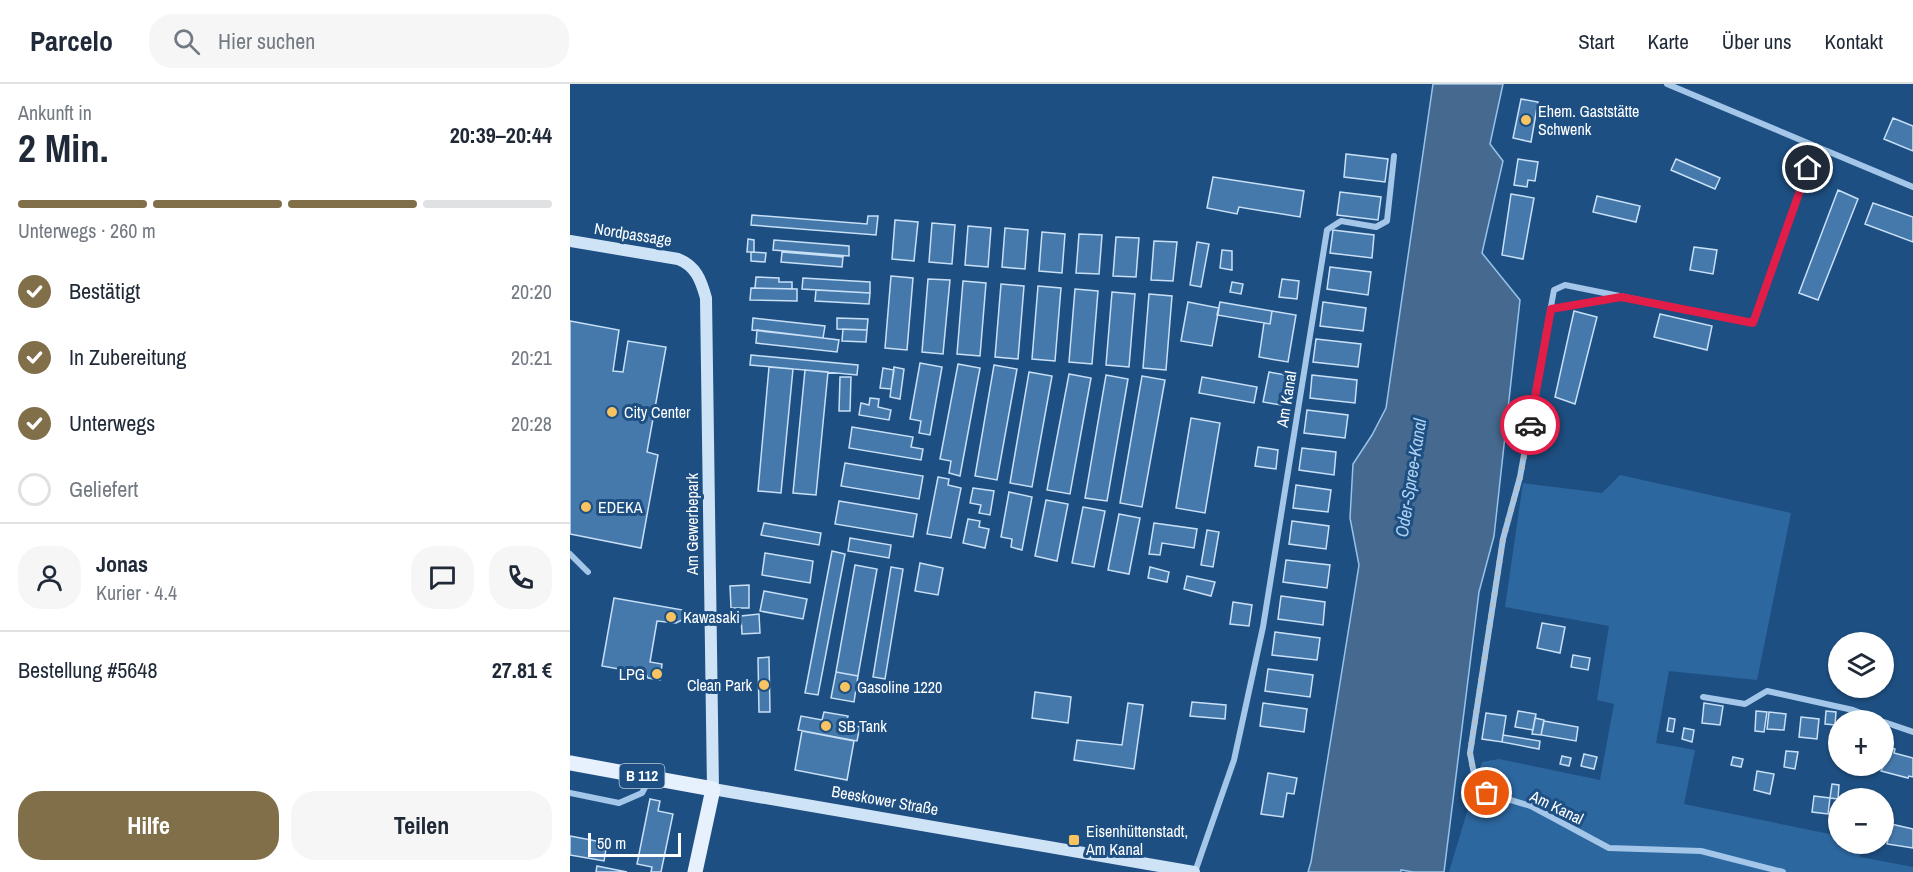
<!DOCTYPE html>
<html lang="de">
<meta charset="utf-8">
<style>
:root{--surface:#fff;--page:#f6f6f7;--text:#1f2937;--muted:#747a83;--line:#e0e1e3;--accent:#816f4a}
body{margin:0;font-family:"Archivo Narrow",sans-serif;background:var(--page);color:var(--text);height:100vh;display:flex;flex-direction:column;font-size:22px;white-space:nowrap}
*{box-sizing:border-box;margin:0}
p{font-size:20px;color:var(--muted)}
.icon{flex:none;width:33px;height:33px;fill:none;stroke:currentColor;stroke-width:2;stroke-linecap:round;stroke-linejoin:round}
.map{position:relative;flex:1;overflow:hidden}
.side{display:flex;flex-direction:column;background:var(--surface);width:570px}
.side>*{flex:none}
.buttons{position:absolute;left:1258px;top:548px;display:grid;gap:12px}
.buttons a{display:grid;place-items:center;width:66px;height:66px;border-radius:50%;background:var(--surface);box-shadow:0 2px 4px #0004;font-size:30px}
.scale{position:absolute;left:18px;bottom:15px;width:93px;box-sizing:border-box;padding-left:6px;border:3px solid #fff;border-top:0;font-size:16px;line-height:21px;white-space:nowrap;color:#fff;-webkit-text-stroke:4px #1e4f82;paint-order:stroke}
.pin{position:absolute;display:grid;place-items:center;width:51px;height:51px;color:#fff;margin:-26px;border:3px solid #fff;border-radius:50%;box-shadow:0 2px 6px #0007}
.courier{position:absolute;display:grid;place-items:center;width:60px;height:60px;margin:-30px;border:4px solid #e11d48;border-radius:50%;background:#fff;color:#222;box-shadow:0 2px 8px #0007}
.headline em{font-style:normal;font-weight:700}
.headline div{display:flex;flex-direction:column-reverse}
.headline{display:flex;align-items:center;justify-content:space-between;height:102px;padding:0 18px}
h1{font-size:39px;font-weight:700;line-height:45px}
.bar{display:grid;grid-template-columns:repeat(4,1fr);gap:9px 6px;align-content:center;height:72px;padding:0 18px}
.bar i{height:8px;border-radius:4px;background:var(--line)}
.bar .selected{background:var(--accent)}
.bar p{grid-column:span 4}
.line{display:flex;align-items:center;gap:15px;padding:0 18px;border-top:2px solid var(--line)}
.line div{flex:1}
.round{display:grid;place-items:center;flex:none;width:63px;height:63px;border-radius:24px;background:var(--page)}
ol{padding:0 18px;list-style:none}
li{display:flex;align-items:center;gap:18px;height:66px}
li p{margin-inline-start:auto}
li .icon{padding:6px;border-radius:50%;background:var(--accent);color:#fff;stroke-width:4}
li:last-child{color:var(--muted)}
li i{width:33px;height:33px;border:3px solid var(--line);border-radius:50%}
.cta{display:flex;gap:12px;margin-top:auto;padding:12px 18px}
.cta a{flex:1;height:69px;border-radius:24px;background:var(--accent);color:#fff;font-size:24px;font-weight:700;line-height:69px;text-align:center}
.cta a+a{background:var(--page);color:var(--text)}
header{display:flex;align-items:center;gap:36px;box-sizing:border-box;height:84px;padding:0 30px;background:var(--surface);border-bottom:2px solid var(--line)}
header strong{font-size:28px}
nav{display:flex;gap:33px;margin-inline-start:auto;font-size:21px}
.search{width:420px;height:54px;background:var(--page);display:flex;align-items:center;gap:15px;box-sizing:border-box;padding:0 21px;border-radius:24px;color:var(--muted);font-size:22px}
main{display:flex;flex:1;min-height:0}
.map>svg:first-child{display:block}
.green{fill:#2d679f}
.water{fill:#466a8f;stroke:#97c3eb;stroke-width:1.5}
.building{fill:#4679ab;stroke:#c8e0f7;stroke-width:1.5}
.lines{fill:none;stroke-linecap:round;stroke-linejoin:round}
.street{stroke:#a4c7e9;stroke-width:6}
.secondary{stroke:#cfe3f7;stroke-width:12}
.primary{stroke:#e7f1fe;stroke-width:15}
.done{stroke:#b0c1d3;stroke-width:6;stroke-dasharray:0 10.8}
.route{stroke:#e11d48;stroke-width:8}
.poi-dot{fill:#f8c462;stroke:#1e4f82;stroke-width:2}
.labels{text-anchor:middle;stroke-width:6;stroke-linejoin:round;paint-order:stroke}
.shield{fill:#1e4f82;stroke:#bccada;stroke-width:1.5}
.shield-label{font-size:15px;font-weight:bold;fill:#fff}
.poi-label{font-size:16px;fill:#fff;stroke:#1e4f82;text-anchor:start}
.street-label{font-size:16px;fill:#fff;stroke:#1e4f82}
.water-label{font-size:18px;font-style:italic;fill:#afd1f1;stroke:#1e4f82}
</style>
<header>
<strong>Parcelo</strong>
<div class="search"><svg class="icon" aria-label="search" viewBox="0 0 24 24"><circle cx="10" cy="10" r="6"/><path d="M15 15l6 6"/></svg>Hier suchen</div>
<nav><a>Start</a><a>Karte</a><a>Über uns</a><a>Kontakt</a></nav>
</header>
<main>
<section class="side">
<div class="headline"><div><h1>2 Min.</h1><p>Ankunft in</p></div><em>20:39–20:44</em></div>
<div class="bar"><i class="selected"></i><i class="selected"></i><i class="selected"></i><i></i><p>Unterwegs · 260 m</p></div>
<ol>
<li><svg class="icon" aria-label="check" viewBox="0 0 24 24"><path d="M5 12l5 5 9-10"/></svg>Bestätigt<p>20:20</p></li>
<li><svg class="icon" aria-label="check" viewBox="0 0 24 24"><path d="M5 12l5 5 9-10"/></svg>In Zubereitung<p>20:21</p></li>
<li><svg class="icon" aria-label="check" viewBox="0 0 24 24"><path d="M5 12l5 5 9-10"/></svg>Unterwegs<p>20:28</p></li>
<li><i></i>Geliefert</li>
</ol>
<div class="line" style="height:108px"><a class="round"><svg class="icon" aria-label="person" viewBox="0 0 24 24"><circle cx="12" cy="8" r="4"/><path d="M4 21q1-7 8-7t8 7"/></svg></a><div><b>Jonas</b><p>Kurier · 4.4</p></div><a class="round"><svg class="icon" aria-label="chat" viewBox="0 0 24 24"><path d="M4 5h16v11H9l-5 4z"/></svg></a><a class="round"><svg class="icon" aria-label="phone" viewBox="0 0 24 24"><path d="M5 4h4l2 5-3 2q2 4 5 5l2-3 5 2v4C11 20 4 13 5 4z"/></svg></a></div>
<div class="line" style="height:78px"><div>Bestellung #5648</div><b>27.81 €</b></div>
<div class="cta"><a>Hilfe</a><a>Teilen</a></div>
</section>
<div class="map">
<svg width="1343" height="788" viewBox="0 0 1343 788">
<rect width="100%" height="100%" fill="#1e4f82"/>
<path class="green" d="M 1050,391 L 1221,429 L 1187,596 L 1099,587 L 1086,659 L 1125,666 L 1114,720 L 1269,752 L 1269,759 L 1292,759 L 1290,773 L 1343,783 L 1343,788 L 879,788 L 912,678 L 929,675 L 1030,696 L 1044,620 L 1027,616 L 1039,542 L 935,523 L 953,399 L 1032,409 Z"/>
<path class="water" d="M 863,0 L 933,0 L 920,60 L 933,77 L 912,169 L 950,216 L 924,452 L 909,508 L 874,788 L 843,788 L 831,786 L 831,788 L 738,788 L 741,778 L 789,481 L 780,434 L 783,380 L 802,351 L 816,324 Z"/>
<path class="building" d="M 951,15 L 968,18 L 961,58 L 943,54 Z
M 1323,34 L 1343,42 L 1343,67 L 1314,55 Z
M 776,70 L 818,75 L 815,98 L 774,93 Z
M 948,75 L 968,78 L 965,97 L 958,96 L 957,103 L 944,101 Z
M 1106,75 L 1150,94 L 1145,105 L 1101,86 Z
M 643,93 L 734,107 L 730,133 L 669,123 L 667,130 L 637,124 Z
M 1268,106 L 1288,115 L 1248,216 L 1229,209 Z
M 770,108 L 811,113 L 808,136 L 767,131 Z
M 941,110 L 964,114 L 953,175 L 932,171 Z
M 1027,112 L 1070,122 L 1066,138 L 1023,128 Z
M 1303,119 L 1343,133 L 1343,158 L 1295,140 Z
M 182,131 L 297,140 L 298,132 L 308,132 L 306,151 L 181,141 Z
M 325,136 L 348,138 L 344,177 L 322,175 Z
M 362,139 L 385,141 L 382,180 L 359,178 Z
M 398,142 L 421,144 L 418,183 L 395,181 Z
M 435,144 L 458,146 L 455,185 L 432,183 Z
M 763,146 L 804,151 L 802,174 L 760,169 Z
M 472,148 L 495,150 L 492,189 L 469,187 Z
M 509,150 L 532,151 L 529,190 L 506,189 Z
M 546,153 L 569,154 L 566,193 L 543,192 Z
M 178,155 L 184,156 L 184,168 L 177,168 Z
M 204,156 L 279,162 L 279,172 L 203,166 Z
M 584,157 L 607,158 L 603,197 L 581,196 Z
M 627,158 L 639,160 L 631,203 L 620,201 Z
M 1124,163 L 1147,166 L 1143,190 L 1120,186 Z
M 652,166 L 662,167 L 662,186 L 650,184 Z
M 181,168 L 196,169 L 195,178 L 181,177 Z
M 212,168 L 273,173 L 272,183 L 211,178 Z
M 760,183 L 801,188 L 798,211 L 757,205 Z
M 321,192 L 343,194 L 337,266 L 315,264 Z
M 186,193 L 209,194 L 209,198 L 222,198 L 222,205 L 185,204 Z
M 233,194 L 300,198 L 300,209 L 232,205 Z
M 358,195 L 380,196 L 373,270 L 352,268 Z
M 712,195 L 729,197 L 727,215 L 709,213 Z
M 393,197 L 416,199 L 410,272 L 387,270 Z
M 662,198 L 673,200 L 671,210 L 660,208 Z
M 431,200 L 454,202 L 448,275 L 425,273 Z
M 468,202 L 491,204 L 485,277 L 462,275 Z
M 181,204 L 227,205 L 227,217 L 180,216 Z
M 505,205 L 528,207 L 522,280 L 499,278 Z
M 246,206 L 300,209 L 299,220 L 245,217 Z
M 542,208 L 565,210 L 559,283 L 536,281 Z
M 579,210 L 602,212 L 596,286 L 573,284 Z
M 618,218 L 649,224 L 642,262 L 611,257 Z
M 650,218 L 702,227 L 700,240 L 647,231 Z
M 753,218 L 796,224 L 793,247 L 750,242 Z
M 702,227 L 726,231 L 718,278 L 689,273 L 694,239 L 700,240 Z
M 1004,227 L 1027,233 L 1005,320 L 985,313 Z
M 1090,230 L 1142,242 L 1137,266 L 1084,253 Z
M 183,234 L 255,242 L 253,254 L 182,246 Z
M 267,234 L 298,235 L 297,246 L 267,245 Z
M 0,237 L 49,246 L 43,287 L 53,288 L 58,257 L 96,263 L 77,368 L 88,371 L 71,464 L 0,450 Z
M 273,245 L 297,246 L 296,258 L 272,257 Z
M 187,246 L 269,256 L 267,268 L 186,259 Z
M 746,255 L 791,260 L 788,283 L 743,278 Z
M 181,271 L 288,281 L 287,291 L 180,281 Z
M 350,279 L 372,283 L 360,351 L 349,349 L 351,337 L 340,335 Z
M 388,280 L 410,284 L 390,392 L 379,389 L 381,377 L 370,375 Z
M 424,281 L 447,285 L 427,396 L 405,392 Z
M 199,283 L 223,285 L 211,409 L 188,407 Z
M 324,283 L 334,285 L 330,315 L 320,313 Z
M 313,284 L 324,286 L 321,305 L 310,304 Z
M 235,286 L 258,288 L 246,411 L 223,409 Z
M 459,288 L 482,292 L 462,403 L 440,399 Z
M 699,288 L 716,291 L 711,321 L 693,318 Z
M 499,290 L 521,294 L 500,410 L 477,406 Z
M 536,291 L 558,295 L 537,417 L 515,414 Z
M 742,291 L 787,296 L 785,319 L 740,314 Z
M 572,292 L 595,296 L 572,423 L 550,419 Z
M 270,293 L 281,293 L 280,327 L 269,327 Z
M 632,293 L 687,303 L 684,319 L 629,309 Z
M 300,314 L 309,315 L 308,323 L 321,326 L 319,336 L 289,331 L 291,319 L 299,321 Z
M 737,326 L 778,331 L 775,354 L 734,349 Z
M 621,334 L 650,339 L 635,429 L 606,424 Z
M 282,343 L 343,353 L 341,363 L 353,365 L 351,376 L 279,364 Z
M 688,363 L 708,366 L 706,385 L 685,382 Z
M 732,364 L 766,368 L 764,391 L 729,386 Z
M 275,379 L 353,392 L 349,415 L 271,402 Z
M 368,393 L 379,395 L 378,401 L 391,404 L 381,454 L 357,450 Z
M 726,401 L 761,406 L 758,428 L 723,424 Z
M 403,404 L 424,407 L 420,431 L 409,429 L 411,421 L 400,419 Z
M 439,408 L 462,413 L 452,466 L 441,463 L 442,455 L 431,453 Z
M 476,416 L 498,420 L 487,477 L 465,472 Z
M 269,417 L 347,430 L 343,453 L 265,440 Z
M 513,423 L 535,427 L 524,483 L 502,479 Z
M 549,430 L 570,434 L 559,490 L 538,486 Z
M 398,435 L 410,437 L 409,443 L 419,445 L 415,464 L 393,459 Z
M 722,437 L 759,442 L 756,465 L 719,460 Z
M 194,439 L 251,449 L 249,461 L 191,451 Z
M 584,439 L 627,445 L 624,464 L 592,459 L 590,471 L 579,470 Z
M 637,446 L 649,448 L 643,483 L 631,481 Z
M 280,454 L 321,461 L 319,474 L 278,467 Z
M 262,467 L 275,470 L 248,611 L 235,609 Z
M 195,469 L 243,477 L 240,499 L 192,491 Z
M 716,476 L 760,481 L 757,504 L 713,498 Z
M 350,479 L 373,484 L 368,511 L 345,507 Z
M 285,481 L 307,485 L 288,592 L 266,588 Z
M 321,483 L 333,485 L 315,595 L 303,593 Z
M 580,483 L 599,488 L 597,498 L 578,494 Z
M 617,492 L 645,498 L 641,512 L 614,505 Z
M 179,501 L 179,524 L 161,524 L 160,502 Z
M 194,507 L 237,515 L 233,535 L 190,527 Z
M 711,512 L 755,518 L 753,541 L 708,535 Z
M 44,514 L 113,526 L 112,536 L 106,539 L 87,537 L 80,578 L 92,580 L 90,596 L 78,594 L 76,590 L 32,582 Z
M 663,518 L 682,521 L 679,542 L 660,540 Z
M 189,530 L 190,549 L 172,550 L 171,532 Z
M 972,539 L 995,543 L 990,569 L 967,564 Z
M 705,548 L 750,554 L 747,576 L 702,571 Z
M 1003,571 L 1020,574 L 1018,586 L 1001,583 Z
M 199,573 L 200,628 L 189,628 L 188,574 Z
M 698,585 L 743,591 L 740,613 L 695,607 Z
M 266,588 L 288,592 L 284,618 L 261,614 Z
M 465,608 L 501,613 L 498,639 L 462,634 Z
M 622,618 L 656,621 L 655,635 L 620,632 Z
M 558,619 L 573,621 L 564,685 L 504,676 L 507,656 L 552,661 Z
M 693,619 L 737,625 L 734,648 L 690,642 Z
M 1134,619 L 1153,622 L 1150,641 L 1132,639 Z
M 948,627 L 966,630 L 963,646 L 945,643 Z
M 1186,627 L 1197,628 L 1194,648 L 1185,647 Z
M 1256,627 L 1266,628 L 1265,641 L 1255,640 Z
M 254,628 L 278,632 L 276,641 L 290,643 L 287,657 L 228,646 L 231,632 L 252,636 Z
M 1199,628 L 1216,630 L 1214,646 L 1197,645 Z
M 916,629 L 936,632 L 932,658 L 912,655 Z
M 1231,633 L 1249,635 L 1247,655 L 1229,653 Z
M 965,634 L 974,636 L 971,651 L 962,650 Z
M 1099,634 L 1105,635 L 1103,648 L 1097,647 Z
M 974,637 L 1008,643 L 1006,657 L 971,651 Z
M 1265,639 L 1269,640 L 1269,661 L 1263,660 Z
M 1114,644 L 1124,646 L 1122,658 L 1112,655 Z
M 232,647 L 284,657 L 277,696 L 225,686 Z
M 933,651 L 970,657 L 969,665 L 932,658 Z
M 1317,663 L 1325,665 L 1324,669 L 1343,674 L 1343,693 L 1339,692 L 1338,694 L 1311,687 L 1314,681 Z
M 1216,667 L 1228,668 L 1225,685 L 1214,683 Z
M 1014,670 L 1027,673 L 1024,685 L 1011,682 Z
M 992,672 L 1001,674 L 999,682 L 990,680 Z
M 1163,673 L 1173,675 L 1171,683 L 1161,681 Z
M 1187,687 L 1204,690 L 1200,710 L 1184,706 Z
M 698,689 L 727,694 L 724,710 L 717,709 L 713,733 L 691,730 Z
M 1262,700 L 1269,701 L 1268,715 L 1260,714 Z
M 1244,712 L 1260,714 L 1258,730 L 1242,728 Z
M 80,715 L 90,717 L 88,727 L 103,730 L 91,788 L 81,788 L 82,783 L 67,780 Z
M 1321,740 L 1343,745 L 1343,764 L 1317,760 Z
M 0,752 L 37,759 L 34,777 L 0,771 Z
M 27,782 L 57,788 L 26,788 Z"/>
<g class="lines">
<path class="street" d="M 1097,0 L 1343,103
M 981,225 L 1047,214
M 0,470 L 18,488
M 1133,613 L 1175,620 L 1197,607 L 1283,626 L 1309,636
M 1314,638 L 1343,648
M 0,709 L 49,719 L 72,709 L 80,694
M 625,788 L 664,676 L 693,543 L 757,146 L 771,137 L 806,143 L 817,137 L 824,72
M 1213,788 L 1131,767 L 1039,764 L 961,722 L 917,709 L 904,690 L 900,669 L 933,455 L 950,393 L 984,206 L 995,201 L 1183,239 L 1246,62"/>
<path class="secondary" d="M 0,157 L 108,175 C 126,182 131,196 136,214 L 143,705 L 624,788"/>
<path class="primary" d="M 0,679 L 143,705 L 125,788"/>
</g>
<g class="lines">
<path class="done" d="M 917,709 L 904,690 L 900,669 L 933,455 L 950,393 L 960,341"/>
<path class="route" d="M 960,341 L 981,225 L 1051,213 L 1183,239 L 1238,84"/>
</g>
<g class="poi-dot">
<circle cx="956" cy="36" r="6"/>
<circle cx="42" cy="328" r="6"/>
<circle cx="16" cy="423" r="6"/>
<circle cx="101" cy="533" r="6"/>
<circle cx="87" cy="590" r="6"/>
<circle cx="194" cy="601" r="6"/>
<circle cx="275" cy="603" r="6"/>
<circle cx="256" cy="642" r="6"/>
<rect x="498" y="750" width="12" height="12" rx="3"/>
</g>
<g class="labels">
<rect class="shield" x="49.5" y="680" width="45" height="24" rx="4.5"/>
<g class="shield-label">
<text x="72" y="697">B 112</text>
</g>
<g class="poi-label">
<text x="968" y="33">Ehem. Gaststätte<tspan x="968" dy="18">Schwenk</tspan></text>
<text x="54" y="334">City Center</text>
<text x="28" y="429">EDEKA</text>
<text x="113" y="539">Kawasaki</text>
<text x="75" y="596" text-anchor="end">LPG</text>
<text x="182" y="607" text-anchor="end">Clean Park</text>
<text x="287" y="609">Gasoline 1220</text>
<text x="268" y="648">SB Tank</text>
<text x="516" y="753">Eisenhüttenstadt,<tspan x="516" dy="18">Am Kanal</tspan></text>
</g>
<g class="street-label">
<text transform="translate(63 150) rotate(9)" y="6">Nordpassage</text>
<text transform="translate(716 315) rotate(-81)" y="6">Am Kanal</text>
<text transform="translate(122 440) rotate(-90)" y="6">Am Gewerbepark</text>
<text transform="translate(315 716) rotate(10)" y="6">Beeskower Straße</text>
<text transform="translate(987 723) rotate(26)" y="6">Am Kanal</text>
</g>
<g class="water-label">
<text transform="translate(841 394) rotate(-81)" y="6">Oder-Spree-Kanal</text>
</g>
</g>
</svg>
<div class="buttons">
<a><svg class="icon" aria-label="layers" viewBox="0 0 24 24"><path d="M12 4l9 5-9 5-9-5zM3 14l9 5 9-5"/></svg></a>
<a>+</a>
<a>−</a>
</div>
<div class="scale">50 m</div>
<div class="pin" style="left:917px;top:709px;background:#ea580c"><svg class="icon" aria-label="bag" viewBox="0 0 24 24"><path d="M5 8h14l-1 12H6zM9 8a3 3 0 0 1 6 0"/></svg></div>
<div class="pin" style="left:1238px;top:84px;background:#1f2937"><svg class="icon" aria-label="home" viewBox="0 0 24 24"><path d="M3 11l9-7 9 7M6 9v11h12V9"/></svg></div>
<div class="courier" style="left:960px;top:341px"><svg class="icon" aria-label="car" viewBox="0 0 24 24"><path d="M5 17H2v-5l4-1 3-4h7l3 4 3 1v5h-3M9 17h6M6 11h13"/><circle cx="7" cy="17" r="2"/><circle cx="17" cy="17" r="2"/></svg></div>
</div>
</main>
